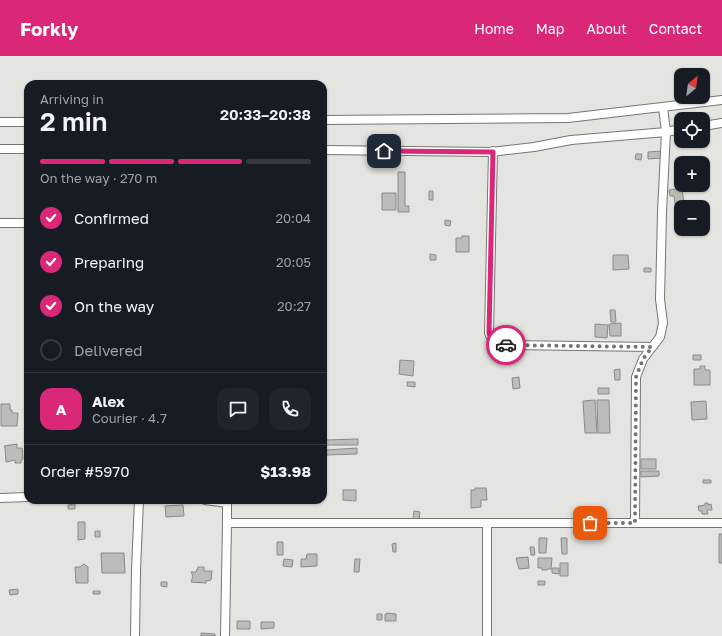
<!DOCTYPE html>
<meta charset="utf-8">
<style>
:root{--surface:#171b24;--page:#20242c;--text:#f1f3f6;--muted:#9ea1a6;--line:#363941;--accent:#db2777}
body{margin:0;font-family:"Golos Text",sans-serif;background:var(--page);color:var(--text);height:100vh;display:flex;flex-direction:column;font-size:15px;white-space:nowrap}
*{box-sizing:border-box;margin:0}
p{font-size:13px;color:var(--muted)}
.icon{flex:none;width:22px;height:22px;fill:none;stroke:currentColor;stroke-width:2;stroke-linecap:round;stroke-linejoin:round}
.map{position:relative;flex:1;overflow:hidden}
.panel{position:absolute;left:24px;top:24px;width:303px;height:424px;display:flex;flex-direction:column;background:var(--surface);border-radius:12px;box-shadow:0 1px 3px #0004}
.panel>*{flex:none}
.needle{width:26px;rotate:29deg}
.buttons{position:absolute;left:674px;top:12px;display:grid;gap:8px}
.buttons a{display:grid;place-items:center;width:36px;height:36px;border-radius:8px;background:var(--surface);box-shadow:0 1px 3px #0004;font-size:20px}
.pin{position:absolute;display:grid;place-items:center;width:34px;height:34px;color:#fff;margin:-17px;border-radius:8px;box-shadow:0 2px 6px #0006}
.courier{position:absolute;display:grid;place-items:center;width:40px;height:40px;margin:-20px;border:3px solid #db2777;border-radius:50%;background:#fff;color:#222;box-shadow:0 1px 5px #0007}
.headline em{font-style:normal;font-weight:600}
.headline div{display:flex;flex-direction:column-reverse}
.headline{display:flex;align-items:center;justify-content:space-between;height:68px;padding:0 16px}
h1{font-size:26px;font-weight:600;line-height:30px}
.bar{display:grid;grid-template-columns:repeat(4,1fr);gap:6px 4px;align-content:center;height:48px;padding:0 16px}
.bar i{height:5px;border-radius:3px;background:var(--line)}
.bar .on{background:var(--accent)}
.bar p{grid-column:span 4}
.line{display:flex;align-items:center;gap:10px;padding:0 16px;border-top:1px solid var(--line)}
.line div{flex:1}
.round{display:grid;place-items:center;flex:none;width:42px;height:42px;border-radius:12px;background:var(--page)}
ol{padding:0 16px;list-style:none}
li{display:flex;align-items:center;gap:12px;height:44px}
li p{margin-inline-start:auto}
li .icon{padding:4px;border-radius:50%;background:var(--accent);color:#fff;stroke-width:4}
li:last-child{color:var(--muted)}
li i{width:22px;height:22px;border:2px solid var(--line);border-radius:50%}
header{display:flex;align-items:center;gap:24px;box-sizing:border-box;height:56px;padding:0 20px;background:var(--accent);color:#fff}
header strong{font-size:19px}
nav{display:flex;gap:22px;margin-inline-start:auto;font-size:14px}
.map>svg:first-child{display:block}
.building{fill:#bcbdb8;stroke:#898a86}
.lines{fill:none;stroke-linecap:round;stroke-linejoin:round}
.minor-casing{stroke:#767773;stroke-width:10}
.minor{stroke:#fff;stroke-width:8}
.done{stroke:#737471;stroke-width:4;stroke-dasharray:0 7.2}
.route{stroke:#db2777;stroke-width:5}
</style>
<header>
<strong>Forkly</strong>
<nav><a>Home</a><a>Map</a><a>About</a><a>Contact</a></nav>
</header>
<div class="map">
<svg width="722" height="580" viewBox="0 0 722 580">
<rect width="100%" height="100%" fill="#e4e5e0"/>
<path class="building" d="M 662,95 L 663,102 L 648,103 L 648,96 Z
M 636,98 L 642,98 L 641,104 L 635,103 Z
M 398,116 L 405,116 L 405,150 L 409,150 L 409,156 L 398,156 Z
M 682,132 L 684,147 L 675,148 L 674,140 L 670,140 L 669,134 Z
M 429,135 L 433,135 L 433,144 L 429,144 Z
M 382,137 L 396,137 L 396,154 L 382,154 Z
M 445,164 L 451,165 L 450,170 L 445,169 Z
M 462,180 L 469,180 L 469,196 L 456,196 L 456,182 L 462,182 Z
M 430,198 L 436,199 L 436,204 L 430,204 Z
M 613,199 L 628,199 L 629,213 L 613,214 Z
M 644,212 L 651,212 L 651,216 L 644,216 Z
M 610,254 L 615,254 L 616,266 L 611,266 Z
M 621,267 L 621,280 L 610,280 L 609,268 Z
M 595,268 L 608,269 L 607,282 L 595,281 Z
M 693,299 L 701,299 L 701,304 L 693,304 Z
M 400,304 L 414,305 L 413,320 L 399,318 Z
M 700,310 L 705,310 L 705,314 L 710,314 L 710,329 L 694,329 L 694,313 L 700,313 Z
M 620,313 L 620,324 L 615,324 L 614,314 Z
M 519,321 L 520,332 L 513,333 L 512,322 Z
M 407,326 L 415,326 L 415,331 L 407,330 Z
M 598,332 L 609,332 L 609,338 L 598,338 Z
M 595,344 L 597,377 L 585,377 L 583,345 Z
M 597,344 L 609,344 L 610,377 L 598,377 Z
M 706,345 L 707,363 L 692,364 L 691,346 Z
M 1,348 L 10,348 L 10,354 L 12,354 L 12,357 L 18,357 L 17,370 L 1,370 Z
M 358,383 L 358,389 L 325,389 L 325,384 Z
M 17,388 L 17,392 L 22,392 L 23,403 L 21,404 L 21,407 L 15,407 L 15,404 L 6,406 L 5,392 L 4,390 Z
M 357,392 L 357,398 L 327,399 L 326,394 Z
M 641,403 L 656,403 L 656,413 L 641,413 Z
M 641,415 L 659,415 L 659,420 L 641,421 Z
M 703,424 L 711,424 L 711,427 L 703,427 Z
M 475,432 L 486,432 L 487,444 L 481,444 L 481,451 L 471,452 L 471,434 L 475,434 Z
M 343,434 L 356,434 L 356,445 L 343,444 Z
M 705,447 L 708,447 L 708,449 L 711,448 L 712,454 L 707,454 L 708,458 L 702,458 L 702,455 L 699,455 L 698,450 L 705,449 Z
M 75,448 L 75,453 L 68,453 L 68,449 Z
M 183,449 L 184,460 L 166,461 L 165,450 Z
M 414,455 L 420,456 L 419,464 L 413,463 Z
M 78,466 L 85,466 L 85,483 L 78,484 Z
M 95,475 L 100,475 L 100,481 L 95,481 Z
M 719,478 L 722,478 L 722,507 L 719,507 Z
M 539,482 L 547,482 L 546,497 L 539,497 Z
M 561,482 L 567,482 L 567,498 L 562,498 Z
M 277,486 L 283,486 L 283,499 L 277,499 Z
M 396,487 L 396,496 L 393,496 L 392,488 Z
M 530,491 L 534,491 L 535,499 L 531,499 Z
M 101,497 L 124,497 L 125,517 L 102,517 Z
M 307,498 L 317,498 L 317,510 L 301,511 L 301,503 L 306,503 Z
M 528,501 L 529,512 L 519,513 L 516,502 Z
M 538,502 L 552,502 L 551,513 L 547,513 L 547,514 L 542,514 L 542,512 L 538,512 Z
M 284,503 L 293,504 L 292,511 L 283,510 Z
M 355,503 L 360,503 L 359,516 L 354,516 Z
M 560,507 L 568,507 L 568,520 L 560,520 Z
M 84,508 L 88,511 L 88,527 L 76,527 L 75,511 L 80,511 Z
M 198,511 L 204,511 L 204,515 L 212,515 L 211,524 L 206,525 L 206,527 L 191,526 L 193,520 L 191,516 L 196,516 Z
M 552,512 L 559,512 L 559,518 L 552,517 Z
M 538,525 L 545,525 L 545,529 L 538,529 Z
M 161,526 L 167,526 L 167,531 L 161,530 Z
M 18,533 L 18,538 L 10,539 L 9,534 Z
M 93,535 L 100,535 L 100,538 L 93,538 Z
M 387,557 L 396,558 L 396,565 L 385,565 L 385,558 L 387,558 Z
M 377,558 L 382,558 L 382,564 L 377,564 Z
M 237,565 L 250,565 L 250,573 L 237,573 Z
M 261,566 L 274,566 L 274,572 L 261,573 Z
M 201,577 L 215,578 L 215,580 L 201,580 Z"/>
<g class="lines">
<g class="minor-casing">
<path id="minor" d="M 323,64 L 568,62 L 722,44
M 0,66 L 28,66
M 703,70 L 722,67
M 0,93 L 28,93
M 323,94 L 491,96 L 534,91 L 571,84 L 666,76 L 681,73
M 493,95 L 489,277 C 492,286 499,288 508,289 L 652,291
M 0,167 L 28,167
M 0,442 L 28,441
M 205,444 L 227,447
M 227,467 L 227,444
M 635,467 L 636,321 L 643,303 L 660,281 L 663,267 L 660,243 L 662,156 L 666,76 L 663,51
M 135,580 L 136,514 L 139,444
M 225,580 L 227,467 L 722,467
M 487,580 L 487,467"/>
</g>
<use href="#minor" class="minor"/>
</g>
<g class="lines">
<path class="done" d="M 506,289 L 652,291 L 643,303 L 636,321 L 635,467 L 590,467"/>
<path class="route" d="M 384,95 L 493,96 L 489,277 C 491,286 498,288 506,289"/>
</g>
</svg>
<div class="buttons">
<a><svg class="needle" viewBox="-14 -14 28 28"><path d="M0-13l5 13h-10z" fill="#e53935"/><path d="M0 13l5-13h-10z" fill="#9ea1a6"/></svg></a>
<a><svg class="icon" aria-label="locate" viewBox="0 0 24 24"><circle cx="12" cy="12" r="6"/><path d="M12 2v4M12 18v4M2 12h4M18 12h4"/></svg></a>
<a>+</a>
<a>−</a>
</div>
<div class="pin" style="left:590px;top:467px;background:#ea580c"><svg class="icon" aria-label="bag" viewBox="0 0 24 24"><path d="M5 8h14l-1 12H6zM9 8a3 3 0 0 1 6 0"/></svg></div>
<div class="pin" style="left:384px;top:95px;background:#1f2937"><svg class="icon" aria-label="home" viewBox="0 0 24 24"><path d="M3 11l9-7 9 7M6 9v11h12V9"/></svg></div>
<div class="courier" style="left:506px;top:289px"><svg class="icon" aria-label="car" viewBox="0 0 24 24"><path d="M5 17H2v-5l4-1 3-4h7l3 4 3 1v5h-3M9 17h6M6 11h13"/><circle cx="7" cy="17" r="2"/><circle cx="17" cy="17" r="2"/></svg></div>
<section class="panel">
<div class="headline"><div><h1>2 min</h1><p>Arriving in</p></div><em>20:33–20:38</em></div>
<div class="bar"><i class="on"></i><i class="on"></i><i class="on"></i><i></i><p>On the way · 270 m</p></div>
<ol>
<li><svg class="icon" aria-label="check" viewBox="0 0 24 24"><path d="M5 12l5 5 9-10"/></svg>Confirmed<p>20:04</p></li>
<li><svg class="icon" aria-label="check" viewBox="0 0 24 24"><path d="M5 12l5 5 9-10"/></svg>Preparing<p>20:05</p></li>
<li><svg class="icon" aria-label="check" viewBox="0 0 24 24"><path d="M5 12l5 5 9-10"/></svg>On the way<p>20:27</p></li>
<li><i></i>Delivered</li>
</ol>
<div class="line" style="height:72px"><b class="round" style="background:var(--accent);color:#fff">A</b><div><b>Alex</b><p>Courier · 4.7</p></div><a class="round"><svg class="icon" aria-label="chat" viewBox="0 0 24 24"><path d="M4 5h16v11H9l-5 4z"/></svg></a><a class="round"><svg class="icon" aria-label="phone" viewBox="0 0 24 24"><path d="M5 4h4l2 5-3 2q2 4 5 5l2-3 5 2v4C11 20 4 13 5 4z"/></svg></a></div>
<div class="line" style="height:52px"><div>Order #5970</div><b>$13.98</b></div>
</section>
</div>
